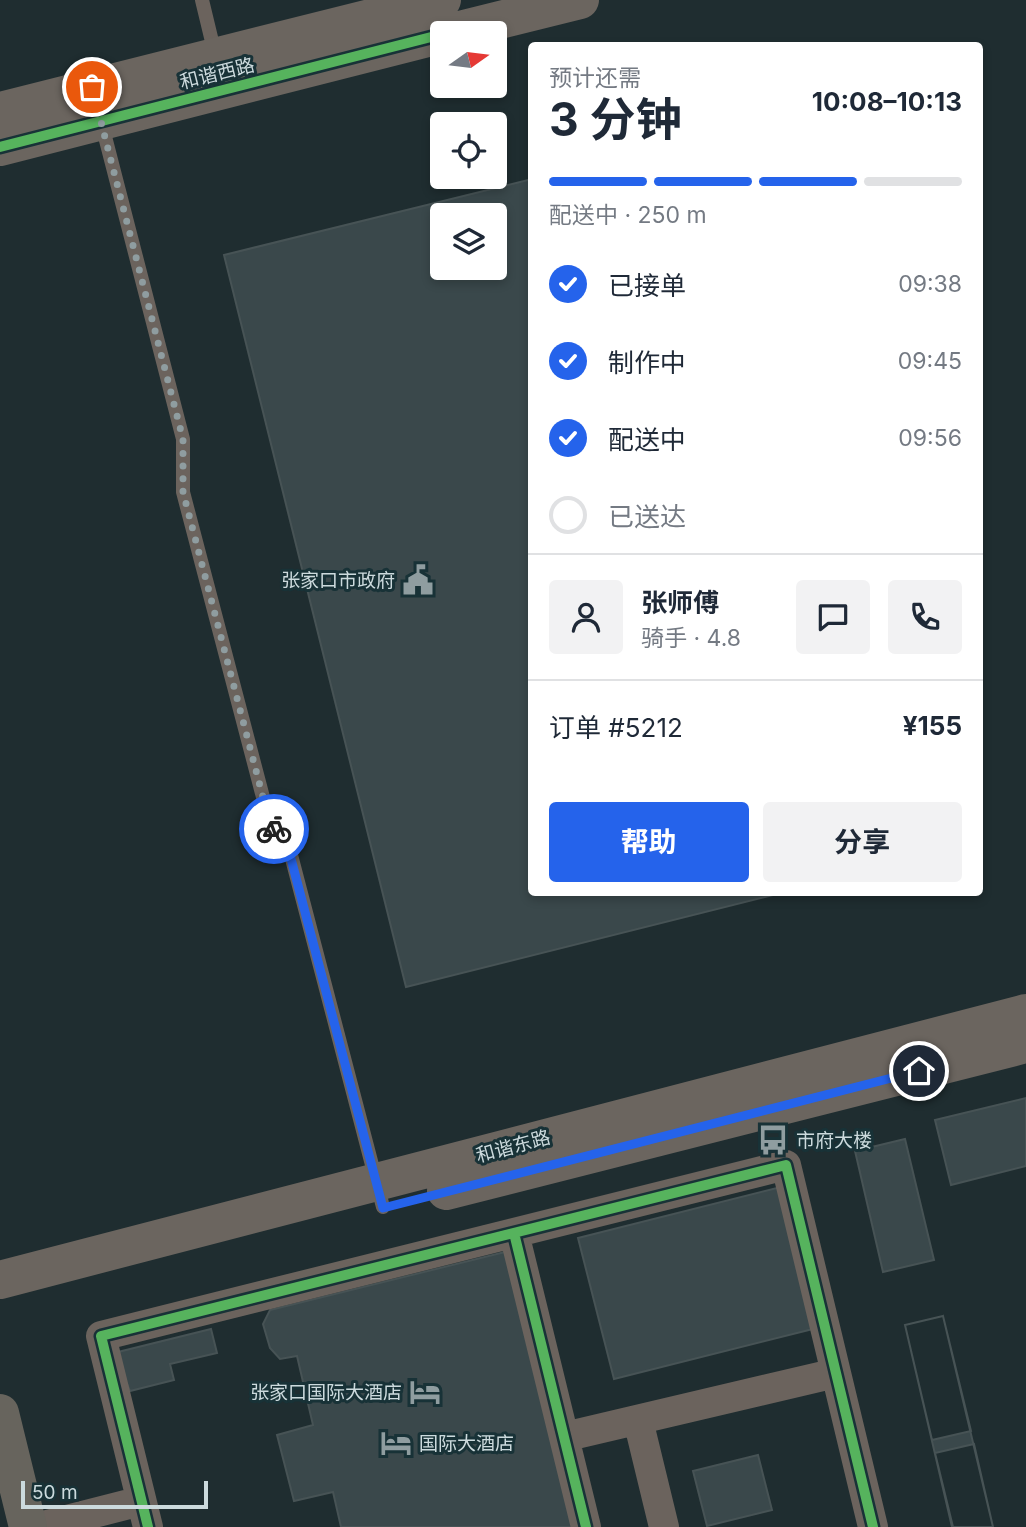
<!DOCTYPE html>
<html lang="zh">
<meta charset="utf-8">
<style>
:root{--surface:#fff;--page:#f2f2f3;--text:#1f2937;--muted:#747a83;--line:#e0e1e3;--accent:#2563eb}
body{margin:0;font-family:Inter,"Noto Sans SC",sans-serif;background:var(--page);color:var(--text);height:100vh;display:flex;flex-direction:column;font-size:26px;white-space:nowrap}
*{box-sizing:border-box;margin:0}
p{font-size:23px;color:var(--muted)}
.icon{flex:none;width:38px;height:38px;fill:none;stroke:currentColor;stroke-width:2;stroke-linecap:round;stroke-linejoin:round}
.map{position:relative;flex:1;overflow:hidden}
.side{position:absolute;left:528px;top:42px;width:455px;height:854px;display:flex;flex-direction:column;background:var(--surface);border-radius:7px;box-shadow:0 4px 10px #0003}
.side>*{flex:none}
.needle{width:46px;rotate:76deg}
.fabs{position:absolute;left:430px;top:21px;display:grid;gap:14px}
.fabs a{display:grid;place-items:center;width:77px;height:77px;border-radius:7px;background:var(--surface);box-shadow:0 4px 10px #0003;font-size:35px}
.scale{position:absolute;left:21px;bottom:18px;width:187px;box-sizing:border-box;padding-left:7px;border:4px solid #ccdadd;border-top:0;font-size:19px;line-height:24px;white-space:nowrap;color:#ccdadd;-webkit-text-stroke:5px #183237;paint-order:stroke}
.pin{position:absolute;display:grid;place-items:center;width:60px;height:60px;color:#fff;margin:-30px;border:4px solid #fff;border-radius:50%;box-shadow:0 2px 7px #0007}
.courier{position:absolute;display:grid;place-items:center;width:70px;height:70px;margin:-35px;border:5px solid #2563eb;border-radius:50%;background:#fff;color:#222;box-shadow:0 2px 9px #0007}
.headline em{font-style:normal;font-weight:700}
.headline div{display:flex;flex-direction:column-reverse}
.headline{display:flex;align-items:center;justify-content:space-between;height:119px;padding:0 21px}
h1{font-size:46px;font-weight:700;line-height:52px}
.bar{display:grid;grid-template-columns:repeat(4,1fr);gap:10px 7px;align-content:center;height:84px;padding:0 21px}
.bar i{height:9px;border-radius:5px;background:var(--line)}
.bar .active{background:var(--accent)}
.bar p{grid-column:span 4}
.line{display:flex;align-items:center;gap:18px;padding:0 21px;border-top:2px solid var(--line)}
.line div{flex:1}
.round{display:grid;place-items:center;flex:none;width:74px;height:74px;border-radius:7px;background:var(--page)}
ol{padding:0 21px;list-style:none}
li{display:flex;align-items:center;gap:21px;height:77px}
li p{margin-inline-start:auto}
li .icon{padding:7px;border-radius:50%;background:var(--accent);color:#fff;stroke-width:4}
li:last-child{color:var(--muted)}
li i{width:38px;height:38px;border:4px solid var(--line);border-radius:50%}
.action{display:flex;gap:14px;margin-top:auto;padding:14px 21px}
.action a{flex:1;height:80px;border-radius:7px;background:var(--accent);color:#fff;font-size:28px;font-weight:700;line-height:80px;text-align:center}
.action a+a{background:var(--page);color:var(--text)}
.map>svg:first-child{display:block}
.building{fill:#3a484b;stroke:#475355;stroke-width:2;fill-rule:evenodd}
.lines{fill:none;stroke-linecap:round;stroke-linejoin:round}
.lane{stroke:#6b635d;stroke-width:14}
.street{stroke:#6b635d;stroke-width:30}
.secondary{stroke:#6b655f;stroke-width:38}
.primary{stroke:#67645d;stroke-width:38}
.cycleway-casing{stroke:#183237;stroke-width:15}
.cycleway{stroke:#56b35d;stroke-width:10}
.done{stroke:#8f9da0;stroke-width:7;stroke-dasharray:0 12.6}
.route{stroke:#2563eb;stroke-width:9}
.labels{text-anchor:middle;stroke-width:6;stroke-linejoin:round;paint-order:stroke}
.street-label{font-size:19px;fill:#ccdadd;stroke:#183237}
.poi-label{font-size:19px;fill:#ccdadd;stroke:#183237;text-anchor:end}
</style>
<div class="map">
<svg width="1026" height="1527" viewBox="0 0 1026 1527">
<rect width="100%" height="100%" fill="#1f2d30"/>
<path class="building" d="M 532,179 L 532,892 L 785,892 L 406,987 L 224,255 ZM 443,215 L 495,215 L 495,268 L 443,268 Z
M 1026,1098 L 1026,1166 L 951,1185 L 935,1120 Z
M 905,1139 L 934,1260 L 883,1272 L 855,1151 Z
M 785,1186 L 821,1327 L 614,1379 L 578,1238 Z
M 509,1251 L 577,1527 L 341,1527 L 333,1492 L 294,1501 L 277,1435 L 313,1425 L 297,1356 L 280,1359 L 270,1348 L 263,1324 L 270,1310 Z
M 943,1316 L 971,1431 L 932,1440 L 905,1325 Z
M 943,1316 L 993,1527 L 952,1527 L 905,1325 Z
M 211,1329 L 217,1353 L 170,1364 L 174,1380 L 130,1391 L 114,1353 Z
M 974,1444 L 993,1527 L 953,1527 L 935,1453 Z
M 758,1455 L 772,1510 L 707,1526 L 693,1471 Z"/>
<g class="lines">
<path class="lane" d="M 202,0 L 215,54
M 101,121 L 183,439 L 183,492 L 270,824 L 291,855 L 383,1207"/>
<path class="street" d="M 514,1233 L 586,1527
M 638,1420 L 664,1527
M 564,1437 L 836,1373
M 39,1527 L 141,1501
M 148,1527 L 101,1336 L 786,1165 L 873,1527"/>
<path class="secondary" d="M 448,33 L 580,0
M 0,111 L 442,0
M 0,147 L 443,34
M 446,1191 L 1026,1044
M 0,1280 L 1026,1013"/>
<path class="primary" d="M 0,1413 L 28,1527"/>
<g class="cycleway-casing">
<path id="cycleway" d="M 0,147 L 443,34
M 514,1233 L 586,1527
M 148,1527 L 101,1336 L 786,1165 L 873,1527"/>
</g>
<use href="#cycleway" class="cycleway"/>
</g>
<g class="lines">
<path class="done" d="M 92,87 L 183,439 L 183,492 L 270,824 L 274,829"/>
<path class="route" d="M 274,829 L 290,855 L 383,1208 L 919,1071"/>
</g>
<defs>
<g id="civic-bare" transform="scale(2.415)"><path d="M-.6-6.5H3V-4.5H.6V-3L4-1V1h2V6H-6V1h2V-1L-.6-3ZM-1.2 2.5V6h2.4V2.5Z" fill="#8f9da0" stroke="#183237" stroke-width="2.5" paint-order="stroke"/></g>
<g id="bus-bare" transform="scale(2.415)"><path d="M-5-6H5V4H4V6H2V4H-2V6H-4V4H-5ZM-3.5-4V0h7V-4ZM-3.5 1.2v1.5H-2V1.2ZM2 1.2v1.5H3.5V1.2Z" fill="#8f9da0" stroke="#183237" stroke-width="2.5" paint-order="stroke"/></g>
<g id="hotel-bare" transform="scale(2.415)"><path d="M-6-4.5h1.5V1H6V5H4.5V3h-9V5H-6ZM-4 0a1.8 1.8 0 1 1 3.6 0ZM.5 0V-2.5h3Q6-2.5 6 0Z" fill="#8f9da0" stroke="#183237" stroke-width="2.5" paint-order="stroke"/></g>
</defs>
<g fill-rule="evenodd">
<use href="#civic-bare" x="418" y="580"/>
<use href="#bus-bare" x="773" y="1140"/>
<use href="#hotel-bare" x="425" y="1392"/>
<use href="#hotel-bare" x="396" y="1443"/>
</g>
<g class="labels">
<g class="street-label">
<text transform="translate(217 73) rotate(-14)" y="7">和谐西路</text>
<text transform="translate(513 1146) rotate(-15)" y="7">和谐东路</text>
</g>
<g class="poi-label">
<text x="395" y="587">张家口市政府</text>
<text x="796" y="1147" text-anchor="start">市府大楼</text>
<text x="402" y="1399">张家口国际大酒店</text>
<text x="419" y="1450" text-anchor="start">国际大酒店</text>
</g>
</g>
</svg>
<div class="fabs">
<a><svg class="needle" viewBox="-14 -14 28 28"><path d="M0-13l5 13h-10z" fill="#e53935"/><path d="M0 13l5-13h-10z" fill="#747a83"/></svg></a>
<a><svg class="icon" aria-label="locate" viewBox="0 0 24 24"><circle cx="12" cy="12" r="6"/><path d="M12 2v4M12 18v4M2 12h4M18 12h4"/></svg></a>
<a><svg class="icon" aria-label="layers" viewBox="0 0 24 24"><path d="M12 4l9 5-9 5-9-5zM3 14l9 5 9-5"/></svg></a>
</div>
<div class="scale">50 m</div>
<div class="pin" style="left:92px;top:87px;background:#ea580c"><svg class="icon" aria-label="bag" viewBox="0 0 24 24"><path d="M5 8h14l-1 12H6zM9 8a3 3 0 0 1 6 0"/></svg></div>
<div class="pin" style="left:919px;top:1071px;background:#1f2937"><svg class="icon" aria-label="home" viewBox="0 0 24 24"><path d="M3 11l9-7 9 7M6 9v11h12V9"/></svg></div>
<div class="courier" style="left:274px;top:829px"><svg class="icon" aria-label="bike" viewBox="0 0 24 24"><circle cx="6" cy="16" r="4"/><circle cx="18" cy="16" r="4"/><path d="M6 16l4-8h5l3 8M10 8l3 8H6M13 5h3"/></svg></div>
<section class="side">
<div class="headline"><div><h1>3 分钟</h1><p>预计还需</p></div><em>10:08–10:13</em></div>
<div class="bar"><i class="active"></i><i class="active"></i><i class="active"></i><i></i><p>配送中 · 250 m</p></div>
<ol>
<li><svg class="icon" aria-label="check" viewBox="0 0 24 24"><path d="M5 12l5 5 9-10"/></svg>已接单<p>09:38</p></li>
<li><svg class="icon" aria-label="check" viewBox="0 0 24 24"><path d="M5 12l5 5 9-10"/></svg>制作中<p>09:45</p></li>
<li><svg class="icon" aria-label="check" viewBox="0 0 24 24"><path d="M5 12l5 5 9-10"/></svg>配送中<p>09:56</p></li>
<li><i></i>已送达</li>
</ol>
<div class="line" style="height:126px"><a class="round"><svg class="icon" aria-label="person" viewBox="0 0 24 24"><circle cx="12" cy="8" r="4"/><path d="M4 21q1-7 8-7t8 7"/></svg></a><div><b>张师傅</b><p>骑手 · 4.8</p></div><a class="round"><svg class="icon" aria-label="chat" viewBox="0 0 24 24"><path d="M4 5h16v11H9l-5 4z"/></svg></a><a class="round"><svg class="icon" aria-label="phone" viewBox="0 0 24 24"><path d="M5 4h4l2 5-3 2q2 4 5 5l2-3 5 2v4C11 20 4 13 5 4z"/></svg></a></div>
<div class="line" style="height:91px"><div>订单 #5212</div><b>¥155</b></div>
<div class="action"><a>帮助</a><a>分享</a></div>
</section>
</div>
